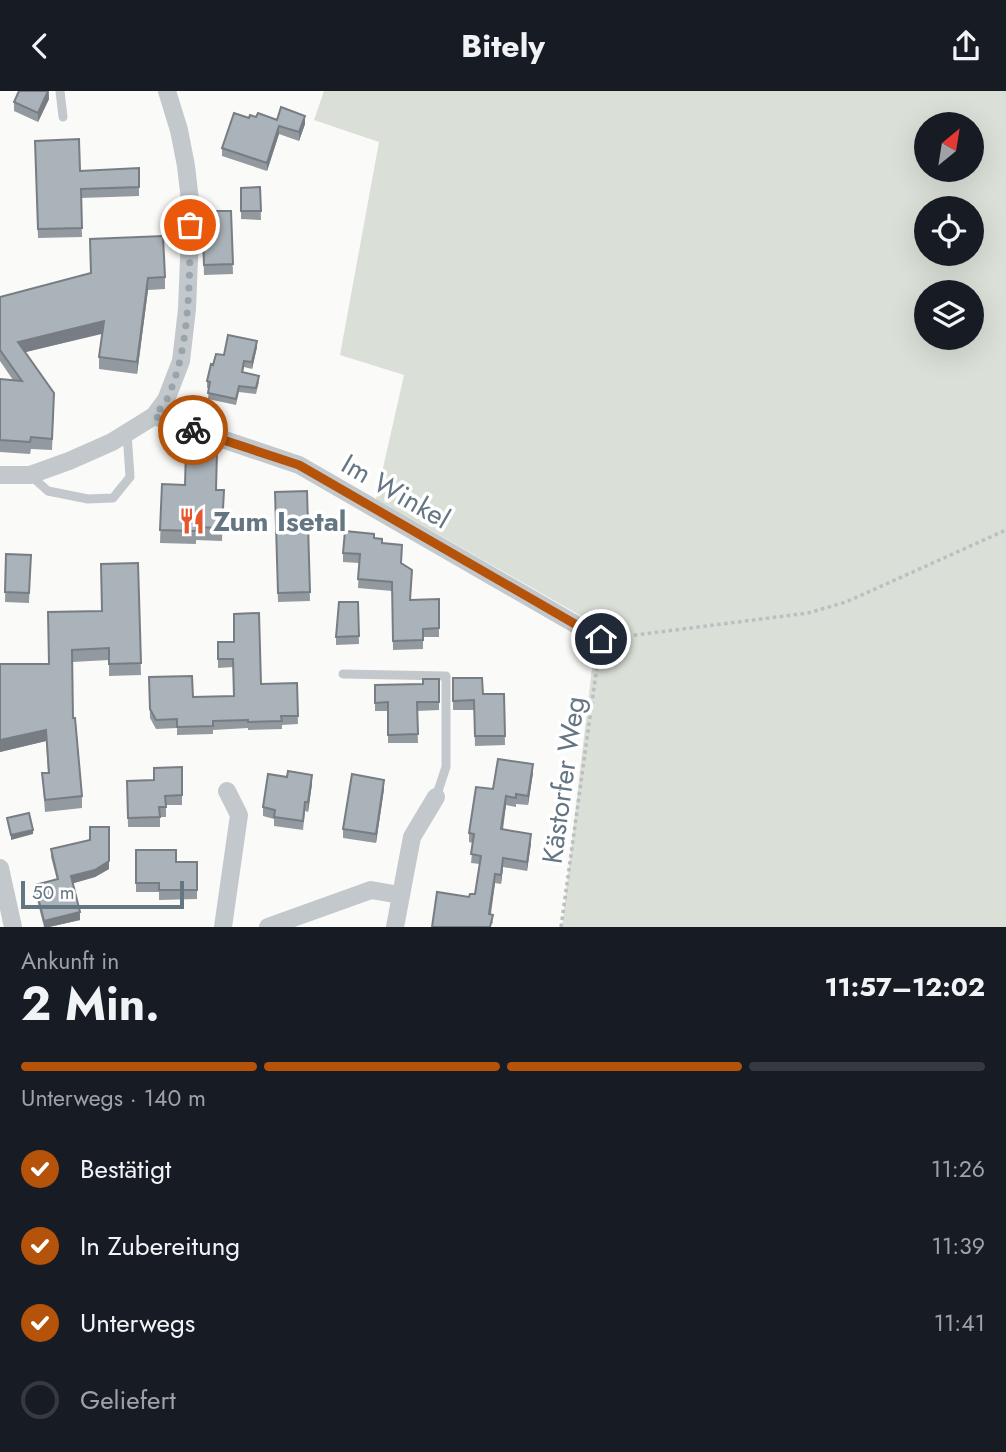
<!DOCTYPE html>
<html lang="de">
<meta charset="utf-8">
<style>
:root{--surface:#171b24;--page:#20242c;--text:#f1f3f6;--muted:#9ea1a6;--line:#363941;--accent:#b45309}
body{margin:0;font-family:Jost,sans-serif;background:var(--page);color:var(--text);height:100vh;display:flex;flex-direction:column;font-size:26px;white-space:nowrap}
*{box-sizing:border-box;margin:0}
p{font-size:23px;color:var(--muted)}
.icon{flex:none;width:38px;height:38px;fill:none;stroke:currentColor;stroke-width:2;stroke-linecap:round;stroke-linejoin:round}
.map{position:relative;height:836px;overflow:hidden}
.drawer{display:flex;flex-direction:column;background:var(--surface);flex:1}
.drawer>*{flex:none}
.needle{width:46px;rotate:30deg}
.buttons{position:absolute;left:914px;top:21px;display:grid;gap:14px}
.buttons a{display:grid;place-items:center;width:70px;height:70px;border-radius:50%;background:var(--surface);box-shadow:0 7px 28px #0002;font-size:35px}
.scale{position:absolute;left:21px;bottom:18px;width:163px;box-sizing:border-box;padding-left:7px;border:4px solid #657683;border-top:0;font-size:19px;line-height:24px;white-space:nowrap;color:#657683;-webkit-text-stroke:5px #fff;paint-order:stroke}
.pin{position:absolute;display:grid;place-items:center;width:60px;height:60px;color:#fff;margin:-30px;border:4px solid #fff;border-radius:50%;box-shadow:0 2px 7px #0007}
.courier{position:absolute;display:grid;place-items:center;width:70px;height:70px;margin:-35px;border:5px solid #b45309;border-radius:50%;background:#fff;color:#222;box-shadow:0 2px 9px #0007}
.summary em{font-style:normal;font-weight:700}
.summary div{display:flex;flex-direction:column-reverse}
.summary{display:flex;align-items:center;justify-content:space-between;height:119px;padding:0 21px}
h1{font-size:46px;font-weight:700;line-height:52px}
.bar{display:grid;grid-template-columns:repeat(4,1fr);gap:10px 7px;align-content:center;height:84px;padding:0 21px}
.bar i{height:9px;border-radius:5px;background:var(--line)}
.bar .selected{background:var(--accent)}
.bar p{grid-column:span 4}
ol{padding:0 21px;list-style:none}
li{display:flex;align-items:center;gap:21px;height:77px}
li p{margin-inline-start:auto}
li .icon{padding:7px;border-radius:50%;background:var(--accent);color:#fff;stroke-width:4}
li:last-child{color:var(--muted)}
li i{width:38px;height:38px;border:4px solid var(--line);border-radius:50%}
header{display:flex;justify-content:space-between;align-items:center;height:91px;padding:0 21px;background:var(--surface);font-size:32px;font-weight:700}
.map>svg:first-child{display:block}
.green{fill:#dadfd7;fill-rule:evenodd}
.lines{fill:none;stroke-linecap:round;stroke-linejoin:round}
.path{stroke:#bbbfc2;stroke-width:3.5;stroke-dasharray:3.5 3.5;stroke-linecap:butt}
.service{stroke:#c3c8cc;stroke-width:9}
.minor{stroke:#c3c8cc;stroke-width:18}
.wall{fill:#929a9f}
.shaded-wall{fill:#777d82}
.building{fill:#aab3b9;stroke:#777d82;stroke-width:2}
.done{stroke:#99a4ac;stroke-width:7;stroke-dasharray:0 12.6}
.route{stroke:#b45309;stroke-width:9}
.labels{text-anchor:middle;stroke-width:7;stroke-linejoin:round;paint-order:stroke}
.street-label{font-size:28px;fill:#657683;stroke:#fff}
.poi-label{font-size:28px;font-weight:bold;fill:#657683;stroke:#fff;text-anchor:start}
</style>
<header><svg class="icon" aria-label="back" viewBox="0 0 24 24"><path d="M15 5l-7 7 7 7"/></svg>Bitely<svg class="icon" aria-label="share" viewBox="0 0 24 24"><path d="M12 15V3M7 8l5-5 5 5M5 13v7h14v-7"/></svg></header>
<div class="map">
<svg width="1006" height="836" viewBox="0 0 1006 836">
<rect width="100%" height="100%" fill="#fafaf8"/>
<path class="green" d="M 324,0 L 1006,0 L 1006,836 L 562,836 L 597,534 L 376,408 L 404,284 L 340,264 L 379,51 L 314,29 ZM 926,33 L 971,33 L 971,79 L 926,79 ZM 926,117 L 971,117 L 971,163 L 926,163 ZM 926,201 L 971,201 L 971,247 L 926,247 Z"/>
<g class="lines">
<path class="path" d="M 620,546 L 808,522 L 846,511 L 1006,439
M 561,836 L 598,568"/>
<path class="service" d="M 60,0 L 63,26
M 30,384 L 48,400 L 88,408 L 113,407 L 130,386 L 127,342
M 343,583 L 446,585 L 446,676 L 436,706"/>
<path class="minor" d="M 154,325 L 299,374 L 601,548
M 0,384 L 30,384 L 69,370 L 112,351 L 154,325 L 166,309 L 181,270 L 187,218 L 191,118 L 186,75 L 179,39 L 167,0
M 0,777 L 13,836
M 223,836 L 239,724 L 227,700
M 268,836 L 371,799 L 400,804
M 395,836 L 412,746 L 436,706"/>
</g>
<path class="wall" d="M 49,0 L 49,8 L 38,31 L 14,20 L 14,11 Z
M 256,26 L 305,33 L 299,50 L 279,43 L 267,80 L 222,65 L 222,57 L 249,27 Z
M 35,59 L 80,80 L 139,77 L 139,105 L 81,107 L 82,146 L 38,147 Z
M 260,96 L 261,129 L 241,128 L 241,97 Z
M 202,120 L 231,120 L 233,183 L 204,184 Z
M 91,182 L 165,186 L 165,198 L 148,199 L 137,283 L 99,278 L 99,266 L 102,243 L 25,261 L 54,314 L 52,359 L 31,358 L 30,363 L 0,361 L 0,288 L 13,289 L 0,270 L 0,206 Z
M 257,256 L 252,278 L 244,276 L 243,281 L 259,291 L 256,303 L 239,301 L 236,314 L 208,308 L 209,297 L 207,297 L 207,290 L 224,264 Z
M 162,393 L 224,399 L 222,450 L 196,449 L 196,453 L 160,452 Z
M 307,400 L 310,510 L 278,511 L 275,401 Z
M 374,447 L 402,463 L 401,473 L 412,488 L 410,509 L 439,508 L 439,546 L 423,546 L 423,558 L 393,559 L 392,500 L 358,497 L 359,472 L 343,471 L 343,462 Z
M 6,463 L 31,464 L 29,512 L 5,511 Z
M 138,472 L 141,584 L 109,585 L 109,569 L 72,571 L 73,627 L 82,705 L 82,717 L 45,721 L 42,682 L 48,682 L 46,650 L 0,661 L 49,573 L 102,520 Z
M 358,511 L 359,553 L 336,554 L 336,546 Z
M 218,551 L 261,593 L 297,592 L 298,633 L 282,634 L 282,638 L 248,639 L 248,637 L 213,639 L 213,643 L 177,644 L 177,637 L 156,638 L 150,627 L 149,586 L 193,606 L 234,605 L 233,576 L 218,577 Z
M 453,587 L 483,603 L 504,603 L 505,654 L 475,655 L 474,619 L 453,619 Z
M 439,588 L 439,619 L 417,620 L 418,652 L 388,652 L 388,620 L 375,620 L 375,594 L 423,593 Z
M 182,676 L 182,714 L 166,714 L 166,726 L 160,726 L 160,736 L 128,736 L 127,690 L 154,689 Z
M 533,682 L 528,714 L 516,713 L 516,716 L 506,714 L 503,739 L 531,752 L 527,780 L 503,776 L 501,793 L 495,792 L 491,823 L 493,833 L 469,806 L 475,803 L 480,773 L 471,772 L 473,752 L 469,751 L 469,742 L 493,698 Z
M 312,693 L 308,721 L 305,720 L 303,739 L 274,735 L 274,728 L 263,725 L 263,716 Z
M 384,698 L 376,752 L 343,747 L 343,738 Z
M 109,736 L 109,778 L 95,786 L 73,792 L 80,829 L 49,836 L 44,836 L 35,801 L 35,794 L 57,789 L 51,766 L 51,758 L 90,749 Z
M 136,759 L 176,771 L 197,771 L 197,808 L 159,809 L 159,801 L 136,801 Z"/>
<path class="shaded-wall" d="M 48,0 L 49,8 L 38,31 L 38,22 Z
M 305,25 L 305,33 L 299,50 L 299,41 Z
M 279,35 L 279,43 L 267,80 L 267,72 Z
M 148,187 L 148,199 L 137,283 L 137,271 Z
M 104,230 L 104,242 L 18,263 L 18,251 Z
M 257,250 L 257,256 L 252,278 L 252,271 Z
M 46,639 L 46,650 L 0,661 L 0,649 Z
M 533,673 L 533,682 L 528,714 L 528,705 Z
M 312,684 L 312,693 L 308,721 L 308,711 Z
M 384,689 L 384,698 L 376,752 L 376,743 Z
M 506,705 L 506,714 L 501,747 L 501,738 Z
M 33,739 L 33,743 L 11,749 L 11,744 Z
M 531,743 L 531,752 L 527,780 L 527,771 Z
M 503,767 L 503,776 L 501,793 L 501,784 Z
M 109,770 L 109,778 L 95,786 L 71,793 L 71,785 Z
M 495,783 L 495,792 L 489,832 L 489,823 Z
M 80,821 L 80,829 L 49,836 L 44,836 L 44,830 Z"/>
<path class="building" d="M 19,0 L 48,0 L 38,22 L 14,11 Z
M 281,16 L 305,25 L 299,41 L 279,35 L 267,72 L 222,57 L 234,22 L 249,27 L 250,24 L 256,26 L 258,22 L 277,29 Z
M 79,48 L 80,80 L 139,77 L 139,96 L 81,98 L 82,137 L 38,138 L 35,50 Z
M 260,96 L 261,120 L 241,120 L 241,97 Z
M 202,120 L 231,120 L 233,173 L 204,174 Z
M 163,145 L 165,186 L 148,187 L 137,271 L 99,266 L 104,230 L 18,251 L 54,302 L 52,348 L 31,346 L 30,351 L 0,349 L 0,288 L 22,290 L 0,259 L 0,206 L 91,182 L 90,148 Z
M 228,244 L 257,250 L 252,271 L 244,270 L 242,281 L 259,285 L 256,297 L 239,295 L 236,308 L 208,302 L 210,291 L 207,290 L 211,273 L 213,274 L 216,263 L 224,264 Z
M 186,359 L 217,360 L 216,399 L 224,399 L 222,437 L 196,436 L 196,440 L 160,439 L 162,393 L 185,394 Z
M 307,400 L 310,501 L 278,502 L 275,401 Z
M 345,440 L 374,443 L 374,447 L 382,448 L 382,452 L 402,454 L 401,472 L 412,479 L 410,509 L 439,508 L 439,537 L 423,538 L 423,549 L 393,550 L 392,491 L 358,488 L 360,463 L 343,462 Z
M 6,463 L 31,464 L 29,502 L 5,501 Z
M 138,472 L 141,572 L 109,573 L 109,557 L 72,559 L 73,627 L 75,627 L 82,705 L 45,709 L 42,682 L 49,682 L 46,639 L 0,649 L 0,573 L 49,573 L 48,521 L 102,520 L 101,473 Z
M 339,511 L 358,511 L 359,545 L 336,546 Z
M 259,522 L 261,593 L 297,592 L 298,625 L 281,625 L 282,630 L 248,631 L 248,629 L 213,630 L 213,635 L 177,636 L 177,628 L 156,629 L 150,618 L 149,586 L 192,585 L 193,606 L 234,605 L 233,568 L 218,568 L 218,551 L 234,551 L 234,523 Z
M 453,587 L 482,587 L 483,603 L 504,603 L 505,645 L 475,645 L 474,609 L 453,610 Z
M 423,588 L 439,588 L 439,611 L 417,611 L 418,643 L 388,644 L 388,611 L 375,612 L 375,594 L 423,593 Z
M 498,668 L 533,673 L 528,705 L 516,703 L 516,707 L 506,705 L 501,738 L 531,743 L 527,771 L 503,767 L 501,784 L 495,783 L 489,823 L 493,824 L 490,836 L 432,836 L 437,801 L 469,806 L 470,803 L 475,803 L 481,765 L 471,763 L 474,743 L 469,742 L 476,696 L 493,698 Z
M 182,676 L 182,704 L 165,705 L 166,716 L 159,716 L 160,726 L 128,727 L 127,690 L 154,689 L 154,677 Z
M 288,680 L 312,684 L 308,711 L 305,711 L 303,730 L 274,726 L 275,719 L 263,716 L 268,683 L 287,686 Z
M 352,683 L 384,689 L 376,743 L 343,738 Z
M 29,722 L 33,739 L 11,744 L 7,727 Z
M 90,736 L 109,736 L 109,770 L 95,779 L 71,785 L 80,821 L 44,830 L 35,794 L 58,788 L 51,758 L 90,749 Z
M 136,759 L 176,759 L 176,771 L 197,771 L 197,799 L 159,799 L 159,792 L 136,792 Z"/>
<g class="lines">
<path class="done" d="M 190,134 C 190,187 190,259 167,308 C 164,314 158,320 154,325 L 193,339"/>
<path class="route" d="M 193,339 L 299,374 L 601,548"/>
</g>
<defs>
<g id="restaurant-bare" transform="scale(2.1)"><path d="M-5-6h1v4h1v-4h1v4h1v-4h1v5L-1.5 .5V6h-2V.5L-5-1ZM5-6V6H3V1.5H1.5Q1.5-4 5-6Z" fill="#e4572e" stroke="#fff" stroke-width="2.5" paint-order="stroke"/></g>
</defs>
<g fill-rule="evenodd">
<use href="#restaurant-bare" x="192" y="430"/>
</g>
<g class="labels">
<g class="street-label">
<text transform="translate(396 400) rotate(30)" y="10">Im Winkel</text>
<text transform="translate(563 689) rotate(-82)" y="10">Kästorfer Weg</text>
</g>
<g class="poi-label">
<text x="213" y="440">Zum Isetal</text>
</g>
</g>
</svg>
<div class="buttons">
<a><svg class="needle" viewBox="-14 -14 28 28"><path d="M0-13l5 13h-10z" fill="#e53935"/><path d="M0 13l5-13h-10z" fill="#9ea1a6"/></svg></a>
<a><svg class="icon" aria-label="locate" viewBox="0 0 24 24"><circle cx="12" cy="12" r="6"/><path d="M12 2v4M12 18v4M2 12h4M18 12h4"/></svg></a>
<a><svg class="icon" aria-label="layers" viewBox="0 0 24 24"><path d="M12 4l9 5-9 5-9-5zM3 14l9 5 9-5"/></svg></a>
</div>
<div class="scale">50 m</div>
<div class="pin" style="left:190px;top:134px;background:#ea580c"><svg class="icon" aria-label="bag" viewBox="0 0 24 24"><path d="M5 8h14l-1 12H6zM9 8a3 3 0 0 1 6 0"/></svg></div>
<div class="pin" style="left:601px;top:548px;background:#1f2937"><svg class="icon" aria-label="home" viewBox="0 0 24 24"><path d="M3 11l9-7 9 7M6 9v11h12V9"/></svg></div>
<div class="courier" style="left:193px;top:339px"><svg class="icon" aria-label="bike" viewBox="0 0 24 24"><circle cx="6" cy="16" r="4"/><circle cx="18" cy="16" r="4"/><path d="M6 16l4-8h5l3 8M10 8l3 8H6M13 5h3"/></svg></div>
</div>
<section class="drawer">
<div class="summary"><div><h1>2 Min.</h1><p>Ankunft in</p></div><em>11:57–12:02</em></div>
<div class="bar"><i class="selected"></i><i class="selected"></i><i class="selected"></i><i></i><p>Unterwegs · 140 m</p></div>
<ol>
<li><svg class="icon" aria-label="check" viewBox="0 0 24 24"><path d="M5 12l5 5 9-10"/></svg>Bestätigt<p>11:26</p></li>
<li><svg class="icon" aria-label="check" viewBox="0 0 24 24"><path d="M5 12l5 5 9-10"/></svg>In Zubereitung<p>11:39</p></li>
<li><svg class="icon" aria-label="check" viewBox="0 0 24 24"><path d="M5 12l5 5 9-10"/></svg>Unterwegs<p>11:41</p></li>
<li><i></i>Geliefert</li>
</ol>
</section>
